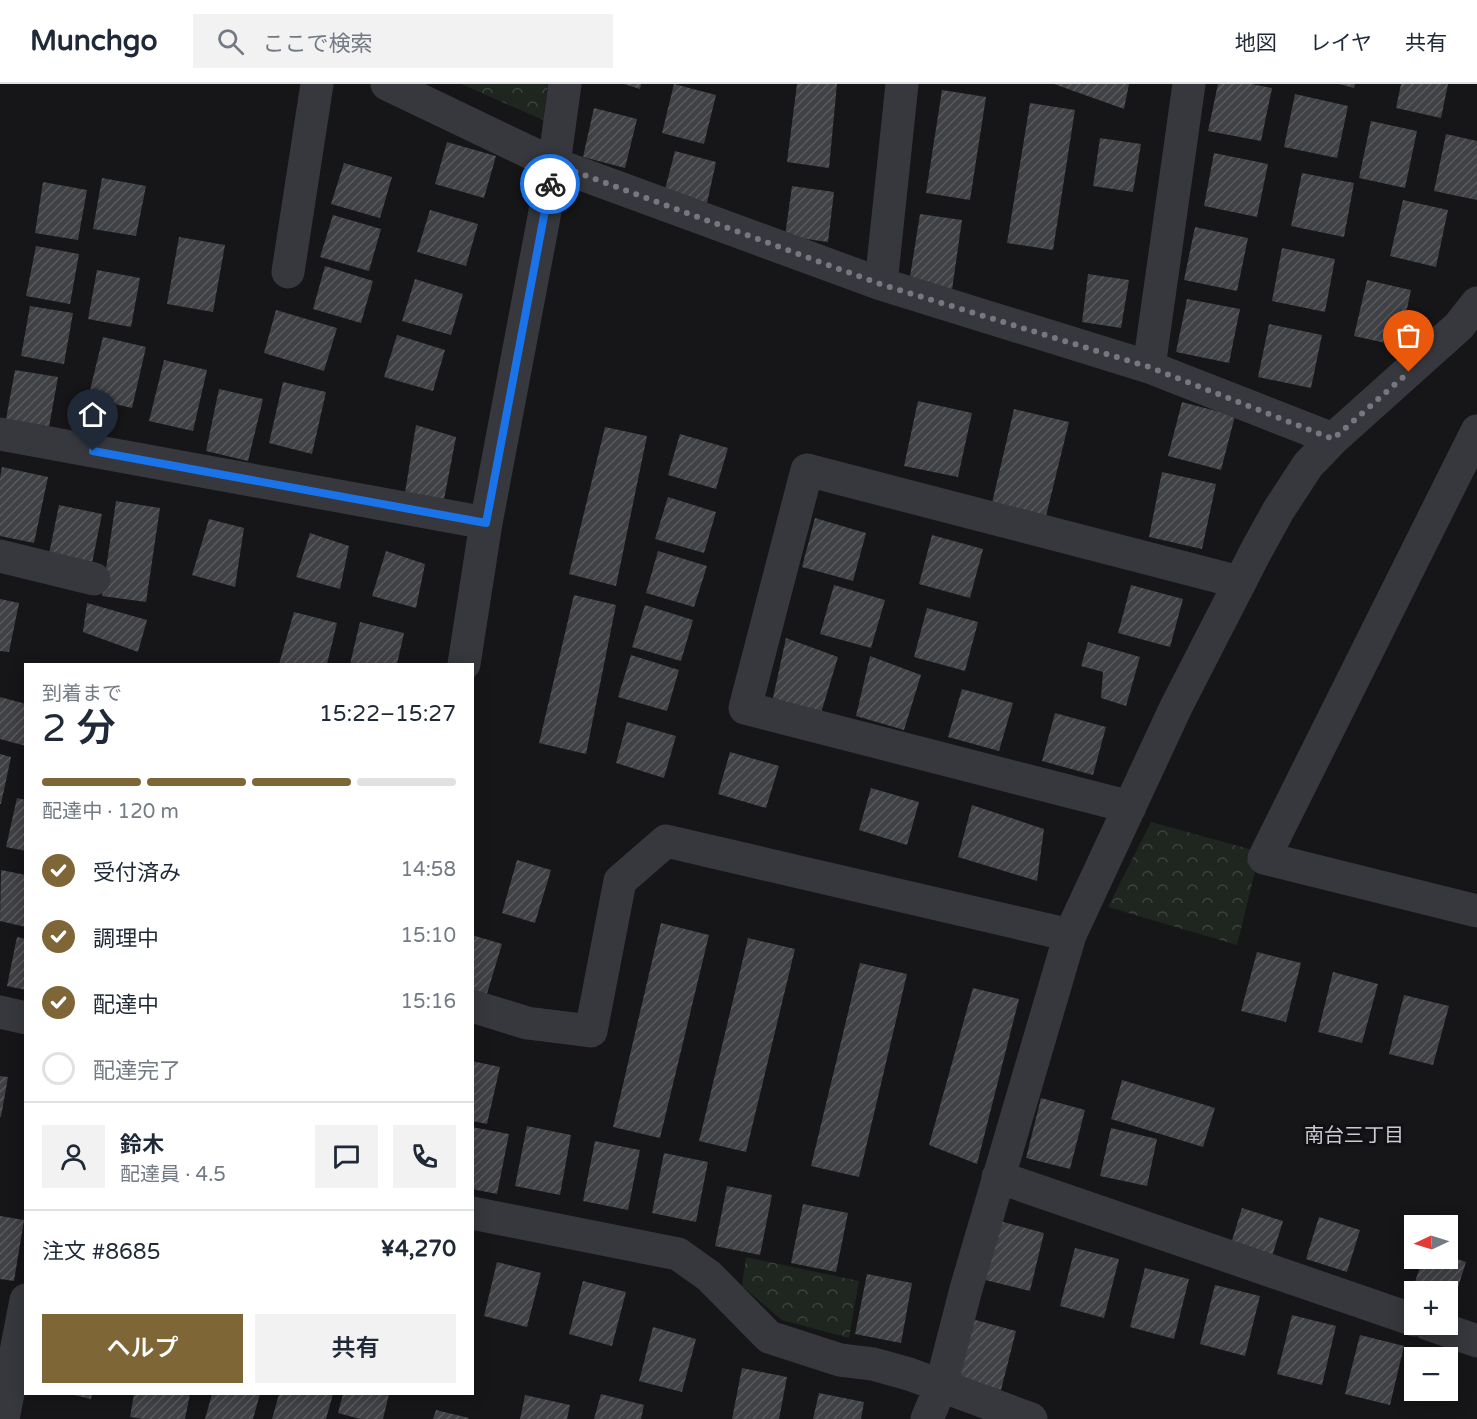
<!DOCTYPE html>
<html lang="ja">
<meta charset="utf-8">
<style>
:root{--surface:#fff;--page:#f2f2f3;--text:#1f2937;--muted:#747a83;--line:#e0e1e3;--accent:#7e6636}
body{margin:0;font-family:"Varela Round","Noto Sans JP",sans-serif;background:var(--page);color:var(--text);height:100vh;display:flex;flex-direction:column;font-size:22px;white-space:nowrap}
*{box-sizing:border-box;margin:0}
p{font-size:20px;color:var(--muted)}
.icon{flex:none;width:33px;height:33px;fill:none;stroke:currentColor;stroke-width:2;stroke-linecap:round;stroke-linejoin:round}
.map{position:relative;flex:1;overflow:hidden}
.side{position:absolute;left:24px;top:579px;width:450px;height:732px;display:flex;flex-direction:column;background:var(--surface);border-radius:0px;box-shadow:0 3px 15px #0003}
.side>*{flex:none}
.needle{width:39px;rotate:266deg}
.tools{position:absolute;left:1404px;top:1131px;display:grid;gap:12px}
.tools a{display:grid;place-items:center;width:54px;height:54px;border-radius:0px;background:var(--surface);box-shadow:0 3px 15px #0003;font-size:30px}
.pin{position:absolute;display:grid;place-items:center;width:51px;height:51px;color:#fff;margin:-62px -26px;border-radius:50% 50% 50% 0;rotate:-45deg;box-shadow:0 0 6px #0007}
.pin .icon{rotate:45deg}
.courier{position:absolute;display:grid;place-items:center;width:60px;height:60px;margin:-30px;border:4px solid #1a73e8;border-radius:50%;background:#fff;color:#222;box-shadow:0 2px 8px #0007}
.summary em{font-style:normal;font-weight:600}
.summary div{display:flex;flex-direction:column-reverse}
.summary{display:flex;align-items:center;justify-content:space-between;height:102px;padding:0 18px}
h1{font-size:39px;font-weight:600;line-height:45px}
.bar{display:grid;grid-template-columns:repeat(4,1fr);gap:9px 6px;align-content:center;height:72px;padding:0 18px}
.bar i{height:8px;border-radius:4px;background:var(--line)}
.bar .current{background:var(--accent)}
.bar p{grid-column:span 4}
.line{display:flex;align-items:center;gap:15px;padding:0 18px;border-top:2px solid var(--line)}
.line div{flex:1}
.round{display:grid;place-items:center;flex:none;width:63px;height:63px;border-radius:0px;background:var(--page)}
ol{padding:0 18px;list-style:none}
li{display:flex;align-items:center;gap:18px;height:66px}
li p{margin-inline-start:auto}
li .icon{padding:6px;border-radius:50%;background:var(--accent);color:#fff;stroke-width:4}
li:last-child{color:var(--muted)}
li i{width:33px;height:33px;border:3px solid var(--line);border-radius:50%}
.button{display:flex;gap:12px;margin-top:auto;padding:12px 18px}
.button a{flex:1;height:69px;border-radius:0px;background:var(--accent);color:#fff;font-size:24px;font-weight:600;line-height:69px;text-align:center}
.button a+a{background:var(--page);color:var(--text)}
header{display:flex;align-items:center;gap:36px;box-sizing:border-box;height:84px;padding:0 30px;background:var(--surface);border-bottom:2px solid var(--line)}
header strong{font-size:28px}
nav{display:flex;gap:33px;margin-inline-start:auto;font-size:21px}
.search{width:420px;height:54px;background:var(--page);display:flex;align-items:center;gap:15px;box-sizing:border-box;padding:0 21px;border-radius:0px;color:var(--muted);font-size:22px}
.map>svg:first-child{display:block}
.forest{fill:url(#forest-crowns)}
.building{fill:url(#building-hatch)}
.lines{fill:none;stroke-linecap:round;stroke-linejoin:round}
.minor{stroke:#37383d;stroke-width:33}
.done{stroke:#757880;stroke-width:6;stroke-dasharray:0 10.8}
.route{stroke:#1a73e8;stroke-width:8}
.labels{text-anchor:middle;stroke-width:6;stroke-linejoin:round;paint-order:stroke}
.neighbourhood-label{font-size:20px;fill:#c9ccd4;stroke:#111113}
</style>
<header>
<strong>Munchgo</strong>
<div class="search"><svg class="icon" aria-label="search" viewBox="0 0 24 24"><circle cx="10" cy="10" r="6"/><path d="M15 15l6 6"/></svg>ここで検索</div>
<nav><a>地図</a><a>レイヤ</a><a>共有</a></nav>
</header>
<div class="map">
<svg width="1477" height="1335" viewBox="0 0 1477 1335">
<defs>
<pattern id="forest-crowns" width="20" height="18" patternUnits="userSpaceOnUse" patternTransform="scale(1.5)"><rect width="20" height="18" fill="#1e261f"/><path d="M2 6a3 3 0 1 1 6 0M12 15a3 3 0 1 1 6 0" fill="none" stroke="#3c433d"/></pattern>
<pattern id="building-hatch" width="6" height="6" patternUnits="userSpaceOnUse" patternTransform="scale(1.5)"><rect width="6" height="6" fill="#404145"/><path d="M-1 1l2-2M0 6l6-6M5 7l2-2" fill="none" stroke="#595a5e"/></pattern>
</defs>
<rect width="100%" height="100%" fill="#161618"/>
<path class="forest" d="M 461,0 L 548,0 L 543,36 Z
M 1151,738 L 1260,768 L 1237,861 L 1108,823 Z
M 746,1173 L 859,1197 L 849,1254 L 782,1236 L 742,1202 Z"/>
<path class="building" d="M 624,0 L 641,0 L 640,5 Z
M 674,0 L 716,11 L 704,60 L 662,49 Z
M 797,0 L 837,0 L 829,84 L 787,78 Z
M 1054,0 L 1129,0 L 1124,25 Z
M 1218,0 L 1251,0 L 1272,4 L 1261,57 L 1208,47 Z
M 1339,0 L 1355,0 L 1354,4 Z
M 1401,0 L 1448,0 L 1441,34 L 1396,24 Z
M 942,6 L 986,13 L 970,116 L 926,109 Z
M 1295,10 L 1348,22 L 1337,74 L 1284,63 Z
M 1030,19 L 1075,26 L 1053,166 L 1007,159 Z
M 594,24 L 637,35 L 625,84 L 583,73 Z
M 1371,37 L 1417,47 L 1405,104 L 1359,94 Z
M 1446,50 L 1477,57 L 1477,116 L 1434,107 Z
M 1100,54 L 1141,60 L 1133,108 L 1093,102 Z
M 447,58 L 496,72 L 484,114 L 435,100 Z
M 675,67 L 716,78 L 705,128 L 662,117 Z
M 1214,69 L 1268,80 L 1257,133 L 1204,122 Z
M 344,79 L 392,93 L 380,134 L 331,120 Z
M 1302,89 L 1354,99 L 1344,153 L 1291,142 Z
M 102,94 L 146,102 L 136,152 L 93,145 Z
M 43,98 L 87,106 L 78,156 L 35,149 Z
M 792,102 L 834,108 L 828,158 L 785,152 Z
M 1403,116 L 1448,126 L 1436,183 L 1390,172 Z
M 430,126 L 478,140 L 466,182 L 417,168 Z
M 920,130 L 962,136 L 952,206 L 909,199 Z
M 333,131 L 381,145 L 369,187 L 320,173 Z
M 1195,143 L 1248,154 L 1237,207 L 1184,196 Z
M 179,153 L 225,161 L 213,228 L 167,220 Z
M 36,162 L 79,170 L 70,220 L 26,212 Z
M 1282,164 L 1335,175 L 1325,228 L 1272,217 Z
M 325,182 L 373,197 L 361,239 L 313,225 Z
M 97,186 L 140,194 L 131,243 L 88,235 Z
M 1088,190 L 1129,196 L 1121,244 L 1082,238 Z
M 415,195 L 463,210 L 451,251 L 402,237 Z
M 1367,196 L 1411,206 L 1399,262 L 1354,252 Z
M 1187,215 L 1240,225 L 1229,279 L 1176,268 Z
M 30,222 L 73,229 L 64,280 L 21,272 Z
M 276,226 L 337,244 L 324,287 L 264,269 Z
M 1269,240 L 1322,251 L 1311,304 L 1258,293 Z
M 397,251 L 445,266 L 433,307 L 384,293 Z
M 103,253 L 146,263 L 132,324 L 88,314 Z
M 164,276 L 207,286 L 193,347 L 149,337 Z
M 15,286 L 58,293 L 49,343 L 6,335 Z
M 283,298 L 326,308 L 312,370 L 269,359 Z
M 219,305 L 263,315 L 248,377 L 206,367 Z
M 918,317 L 972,329 L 958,393 L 904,382 Z
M 1182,318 L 1235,332 L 1221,386 L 1168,372 Z
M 1014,325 L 1069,338 L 1046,432 L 992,419 Z
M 416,341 L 456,353 L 442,426 L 404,415 Z
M 605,343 L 647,352 L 616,502 L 569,490 Z
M 680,350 L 728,364 L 716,405 L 668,391 Z
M 2,383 L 48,393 L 34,459 L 0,452 L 0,394 Z
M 1162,388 L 1216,400 L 1202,465 L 1149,453 Z
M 668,413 L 716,428 L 704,469 L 655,455 Z
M 116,417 L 160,424 L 146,518 L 102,512 Z
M 59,421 L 102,430 L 92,479 L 49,470 Z
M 815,434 L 866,449 L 853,497 L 802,483 Z
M 209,435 L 244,444 L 235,503 L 192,491 Z
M 310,449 L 349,462 L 340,505 L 296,493 Z
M 932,451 L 983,465 L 970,514 L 919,500 Z
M 386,467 L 425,480 L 416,524 L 372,512 Z
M 658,467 L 707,482 L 694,523 L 646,509 Z
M 834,501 L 885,516 L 871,564 L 820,550 Z
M 1131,501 L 1183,515 L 1170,563 L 1118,549 Z
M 574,511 L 616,521 L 586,670 L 539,659 Z
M 0,515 L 19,519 L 9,568 L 0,567 Z
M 87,519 L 147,536 L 138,568 L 83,548 Z
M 645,521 L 693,536 L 681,577 L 632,563 Z
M 927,524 L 978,538 L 965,587 L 914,573 Z
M 294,528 L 337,539 L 327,580 L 279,580 Z
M 360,538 L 404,549 L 397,580 L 350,580 Z
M 786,554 L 838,573 L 821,629 L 773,614 Z
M 1088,558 L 1140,573 L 1126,622 L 1101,614 L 1103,588 L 1081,582 Z
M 631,571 L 679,586 L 667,627 L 618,613 Z
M 870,572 L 921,591 L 904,646 L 856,632 Z
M 962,605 L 1013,619 L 999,667 L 948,653 Z
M 0,613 L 26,620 L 26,662 L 0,655 Z
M 1055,629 L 1106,643 L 1093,691 L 1042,677 Z
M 627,638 L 676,652 L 664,694 L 616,679 Z
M 730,668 L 779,682 L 766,724 L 718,710 Z
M 0,670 L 11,673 L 1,720 L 0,720 Z
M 871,704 L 919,718 L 907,761 L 859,746 Z
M 17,714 L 26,716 L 26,767 L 6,763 Z
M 972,721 L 1044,745 L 1037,797 L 958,773 Z
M 517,776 L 551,786 L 535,839 L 502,829 Z
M 1,786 L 26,791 L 26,843 L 0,837 Z
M 661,839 L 709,851 L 660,1054 L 613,1043 Z
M 472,851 L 502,860 L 486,913 L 472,909 Z
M 17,853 L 26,855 L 26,906 L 7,902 Z
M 748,854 L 795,865 L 746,1068 L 699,1057 Z
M 1257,868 L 1301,879 L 1286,938 L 1241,927 Z
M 860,879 L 907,890 L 859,1093 L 811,1082 Z
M 1333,888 L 1378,900 L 1362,959 L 1318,948 Z
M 973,904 L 1019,915 L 977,1080 L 929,1061 Z
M 1404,911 L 1449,922 L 1433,981 L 1389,970 Z
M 472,977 L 500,983 L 487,1040 L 472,1037 Z
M 0,992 L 8,993 L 1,1033 L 0,1033 Z
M 1122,996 L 1215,1024 L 1203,1063 L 1111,1035 Z
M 1041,1014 L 1085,1026 L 1070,1085 L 1026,1074 Z
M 527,1042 L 571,1051 L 560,1111 L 515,1102 Z
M 472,1043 L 509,1050 L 497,1110 L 472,1105 Z
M 1111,1044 L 1157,1055 L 1147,1102 L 1100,1092 Z
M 595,1057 L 640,1066 L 628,1126 L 583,1117 Z
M 664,1069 L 708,1078 L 696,1138 L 652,1129 Z
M 727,1102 L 772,1111 L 760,1171 L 715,1162 Z
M 803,1120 L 848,1129 L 836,1188 L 791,1179 Z
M 1242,1124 L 1283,1137 L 1270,1179 L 1229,1166 Z
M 0,1132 L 24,1136 L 14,1197 L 0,1195 Z
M 1319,1133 L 1360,1146 L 1347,1188 L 1306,1175 Z
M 1000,1137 L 1044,1149 L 1030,1207 L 985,1196 Z
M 1075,1164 L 1119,1175 L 1104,1234 L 1060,1222 Z
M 1448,1172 L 1466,1178 L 1453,1219 L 1448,1218 L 1448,1208 L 1412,1207 L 1423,1174 L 1448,1174 Z
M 497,1178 L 541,1189 L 527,1243 L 484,1232 Z
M 1145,1184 L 1189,1195 L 1174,1255 L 1130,1243 Z
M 867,1190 L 912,1199 L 901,1259 L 855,1250 Z
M 583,1197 L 626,1208 L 612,1262 L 569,1250 Z
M 1215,1201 L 1260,1212 L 1245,1272 L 1200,1260 Z
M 1292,1231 L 1336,1242 L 1322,1301 L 1277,1290 Z
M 972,1235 L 1016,1247 L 1001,1306 L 956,1294 Z
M 653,1243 L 696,1255 L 682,1308 L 639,1297 Z
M 1360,1251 L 1404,1262 L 1390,1321 L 1345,1310 Z
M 742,1284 L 787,1293 L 779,1335 L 732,1335 Z
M 819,1309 L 864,1318 L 861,1335 L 813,1335 Z
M 70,1310 L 92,1310 L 91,1315 Z
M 134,1310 L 190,1310 L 185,1335 L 143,1335 L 130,1333 Z
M 212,1310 L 260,1310 L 253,1335 L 205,1335 Z
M 279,1310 L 333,1310 L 326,1335 L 272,1335 Z
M 343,1310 L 389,1310 L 383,1335 L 360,1335 L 338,1329 Z
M 601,1310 L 644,1321 L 641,1335 L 594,1335 Z
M 525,1311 L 570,1321 L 567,1335 L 520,1335 Z
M 436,1326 L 469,1334 L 468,1335 L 433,1335 Z"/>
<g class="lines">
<path class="minor" d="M 387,0 L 554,80 L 881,200 L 1149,283 L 1333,355
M 288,188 L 317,0
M 881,200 L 902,0
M 1149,283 L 1189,0
M 1477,347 L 1264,774 L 1477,827
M 0,350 L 486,439
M 0,472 L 94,495
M 464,580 L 486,439 L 554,80 L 565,0
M 1130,723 L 745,624 L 807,386 L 1239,498
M 472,922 L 527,939 L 591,947 L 620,797 L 666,757 L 1070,851
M 0,928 L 26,934
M 998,1093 L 1414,1236
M 472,1129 L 678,1170 L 709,1192 L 769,1253 L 840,1276 L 873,1280 L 909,1290 L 1031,1335
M 1428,1240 L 1477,1257
M 3,1335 L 26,1216
M 927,1335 L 941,1302 L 966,1205 L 1070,851 L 1176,623 L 1256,467 L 1278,427 L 1308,381 L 1333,355 L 1459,242 L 1477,219"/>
</g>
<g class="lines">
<path class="done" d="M 550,100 L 554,80 L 880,200 L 1149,283 L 1333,355 L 1409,288"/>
<path class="route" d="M 93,367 L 486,439 L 550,100"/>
</g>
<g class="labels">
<g class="neighbourhood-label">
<text x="1354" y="1058">南台三丁目</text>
</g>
</g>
</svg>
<div class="tools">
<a><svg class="needle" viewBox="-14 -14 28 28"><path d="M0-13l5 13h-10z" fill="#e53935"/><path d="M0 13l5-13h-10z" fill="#747a83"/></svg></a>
<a>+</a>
<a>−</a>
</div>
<div class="pin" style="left:1409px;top:288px;background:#ea580c"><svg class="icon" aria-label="bag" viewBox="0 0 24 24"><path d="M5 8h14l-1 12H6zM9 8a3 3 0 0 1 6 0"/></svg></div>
<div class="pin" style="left:93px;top:367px;background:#1f2937"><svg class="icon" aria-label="home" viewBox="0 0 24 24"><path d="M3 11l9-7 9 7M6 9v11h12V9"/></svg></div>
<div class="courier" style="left:550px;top:100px"><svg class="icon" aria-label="bike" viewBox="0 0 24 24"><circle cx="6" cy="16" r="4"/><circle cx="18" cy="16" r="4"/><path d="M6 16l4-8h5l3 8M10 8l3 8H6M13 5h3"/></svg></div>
<section class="side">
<div class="summary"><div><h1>2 分</h1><p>到着まで</p></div><em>15:22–15:27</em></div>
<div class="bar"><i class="current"></i><i class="current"></i><i class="current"></i><i></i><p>配達中 · 120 m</p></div>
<ol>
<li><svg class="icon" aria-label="check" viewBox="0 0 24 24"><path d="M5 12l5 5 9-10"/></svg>受付済み<p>14:58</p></li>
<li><svg class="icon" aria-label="check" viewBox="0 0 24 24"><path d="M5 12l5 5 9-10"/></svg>調理中<p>15:10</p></li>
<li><svg class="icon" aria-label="check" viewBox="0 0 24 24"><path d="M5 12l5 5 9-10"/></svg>配達中<p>15:16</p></li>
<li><i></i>配達完了</li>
</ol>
<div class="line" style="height:108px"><a class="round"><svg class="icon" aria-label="person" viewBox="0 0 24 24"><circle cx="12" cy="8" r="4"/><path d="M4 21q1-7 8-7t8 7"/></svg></a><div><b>鈴木</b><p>配達員 · 4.5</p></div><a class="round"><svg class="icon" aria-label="chat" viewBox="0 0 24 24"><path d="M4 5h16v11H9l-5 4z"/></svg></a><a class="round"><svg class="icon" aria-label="phone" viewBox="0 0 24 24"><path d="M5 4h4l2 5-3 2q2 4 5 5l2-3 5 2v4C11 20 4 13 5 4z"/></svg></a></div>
<div class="line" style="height:78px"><div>注文 #8685</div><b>¥4,270</b></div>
<div class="button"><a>ヘルプ</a><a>共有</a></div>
</section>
</div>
